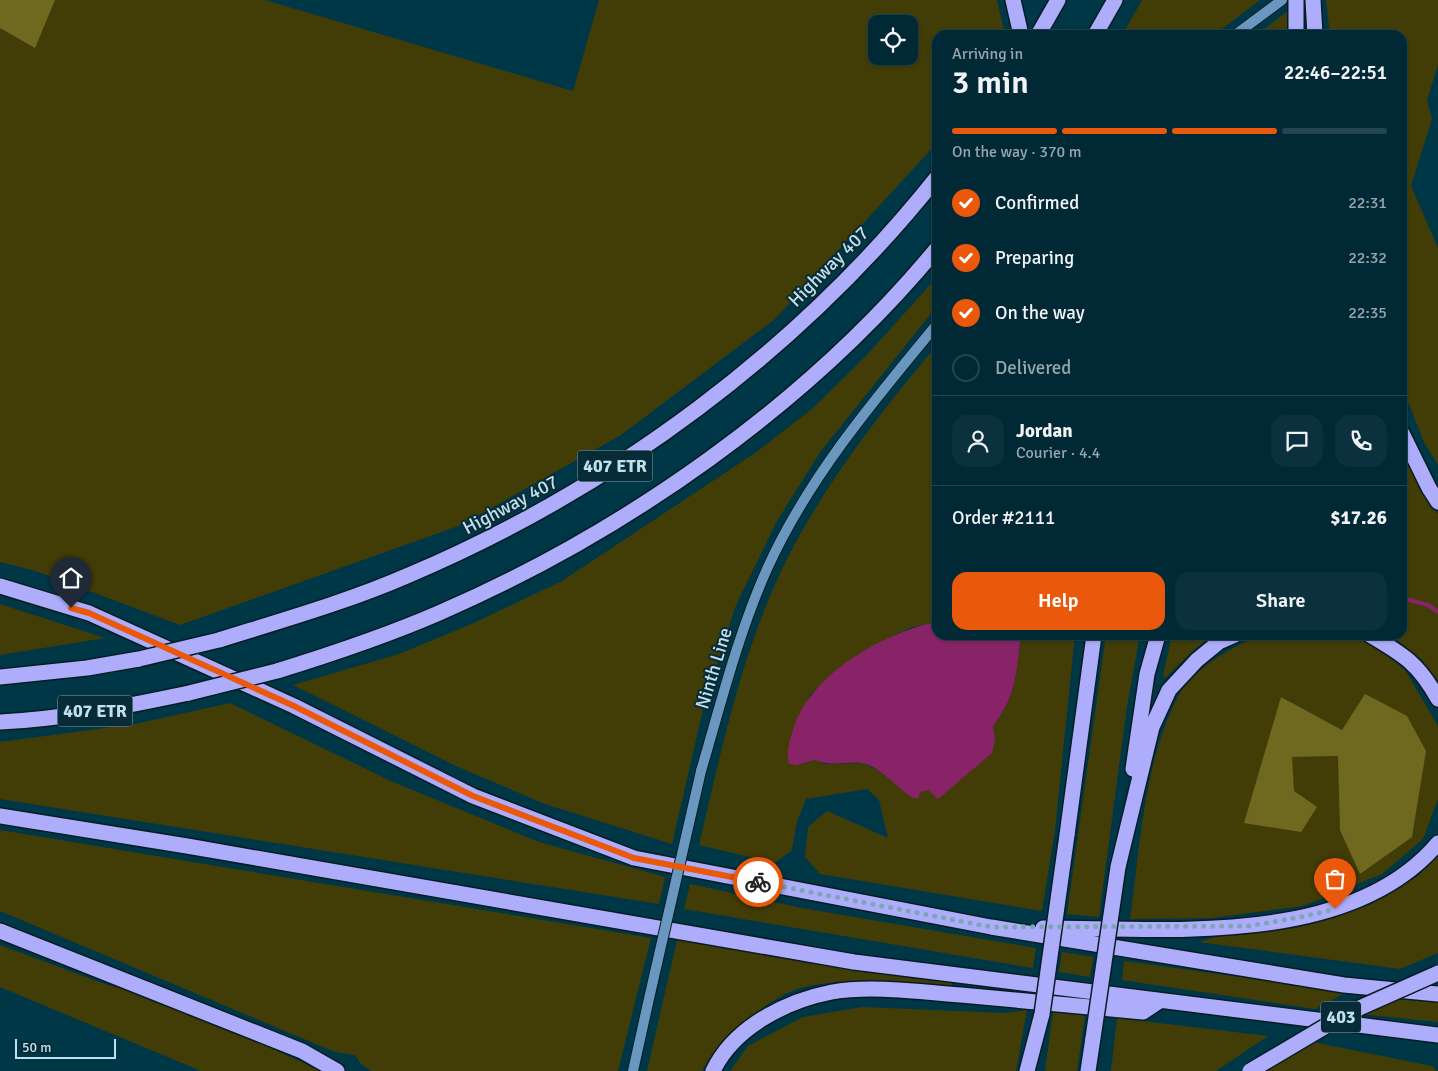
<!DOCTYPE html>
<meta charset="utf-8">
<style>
:root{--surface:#002935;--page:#0a313d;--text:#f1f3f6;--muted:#95a6ad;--line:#224550;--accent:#ea580c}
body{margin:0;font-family:Signika,sans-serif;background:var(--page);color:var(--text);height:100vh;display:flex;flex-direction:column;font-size:19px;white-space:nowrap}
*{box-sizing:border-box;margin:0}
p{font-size:16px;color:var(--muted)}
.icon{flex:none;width:28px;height:28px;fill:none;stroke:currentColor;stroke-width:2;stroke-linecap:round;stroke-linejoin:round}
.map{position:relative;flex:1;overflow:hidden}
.drawer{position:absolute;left:932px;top:30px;width:475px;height:610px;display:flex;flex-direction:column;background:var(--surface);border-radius:15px;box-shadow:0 1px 4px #0004,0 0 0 1px var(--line)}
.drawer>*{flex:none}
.controls{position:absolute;left:868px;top:15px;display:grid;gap:10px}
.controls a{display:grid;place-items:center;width:50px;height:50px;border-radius:10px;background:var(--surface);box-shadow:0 1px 4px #0004,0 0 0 1px var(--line);font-size:25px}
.scale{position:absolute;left:15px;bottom:12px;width:101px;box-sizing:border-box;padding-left:5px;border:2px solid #c1e0ed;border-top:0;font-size:14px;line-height:18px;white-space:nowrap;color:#c1e0ed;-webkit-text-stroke:4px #072b37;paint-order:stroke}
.pin{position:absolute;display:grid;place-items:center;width:42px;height:42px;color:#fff;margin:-51px -21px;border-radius:50% 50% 50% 0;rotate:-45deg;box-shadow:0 0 5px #0007}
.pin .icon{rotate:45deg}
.courier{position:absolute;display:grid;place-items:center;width:50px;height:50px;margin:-25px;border:4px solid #ea580c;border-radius:50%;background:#fff;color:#222;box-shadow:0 1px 6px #0007}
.head em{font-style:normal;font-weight:600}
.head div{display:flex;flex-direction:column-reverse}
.head{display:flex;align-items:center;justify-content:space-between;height:85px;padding:0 20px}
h1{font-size:32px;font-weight:600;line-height:38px}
.bar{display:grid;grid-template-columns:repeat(4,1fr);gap:8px 5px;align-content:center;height:60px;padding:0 20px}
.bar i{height:6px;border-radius:4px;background:var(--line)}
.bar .selected{background:var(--accent)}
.bar p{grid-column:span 4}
.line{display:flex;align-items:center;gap:12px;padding:0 20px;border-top:1px solid var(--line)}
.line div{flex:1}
.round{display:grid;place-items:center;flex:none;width:52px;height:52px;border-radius:15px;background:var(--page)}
ol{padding:0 20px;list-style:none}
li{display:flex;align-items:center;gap:15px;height:55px}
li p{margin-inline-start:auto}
li .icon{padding:5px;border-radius:50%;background:var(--accent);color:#fff;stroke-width:4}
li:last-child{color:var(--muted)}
li i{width:28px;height:28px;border:2px solid var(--line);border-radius:50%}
.button{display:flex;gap:10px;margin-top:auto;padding:10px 20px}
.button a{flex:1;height:58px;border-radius:15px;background:var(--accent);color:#fff;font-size:20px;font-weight:600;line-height:58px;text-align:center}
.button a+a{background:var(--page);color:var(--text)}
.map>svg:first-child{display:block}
.green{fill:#423d06;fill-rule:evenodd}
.forest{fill:#6f6920}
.water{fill:#892367}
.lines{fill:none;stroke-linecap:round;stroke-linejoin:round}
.stream{stroke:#892367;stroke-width:4}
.secondary-casing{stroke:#071c23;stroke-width:12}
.highway-casing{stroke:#071c23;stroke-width:18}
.secondary{stroke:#6a97bf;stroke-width:10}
.highway{stroke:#aeadfb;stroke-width:15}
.secondary-bridge-casing{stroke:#071c23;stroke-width:12;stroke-linecap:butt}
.highway-bridge-casing{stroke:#071c23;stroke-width:18;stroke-linecap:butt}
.secondary-bridge{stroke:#6a97bf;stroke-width:10}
.highway-bridge{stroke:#aeadfb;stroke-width:15}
.done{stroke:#7da5b3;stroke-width:5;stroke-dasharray:0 9}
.route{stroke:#ea580c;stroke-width:6}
.labels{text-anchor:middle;stroke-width:4;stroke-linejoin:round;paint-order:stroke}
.shield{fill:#072b37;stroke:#89aab6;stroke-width:1}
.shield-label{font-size:18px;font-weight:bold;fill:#c1e0ed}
.street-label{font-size:19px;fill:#c1e0ed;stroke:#072b37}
</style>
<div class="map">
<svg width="1438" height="1071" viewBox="0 0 1438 1071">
<rect width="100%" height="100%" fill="#003747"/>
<path class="green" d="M 55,0 L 265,0 L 573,91 L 599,0 L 997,0 L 1005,35 L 938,35 L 937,143 L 775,319 L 621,435 L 461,525 L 180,625 L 36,571 L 0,562 L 0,28 L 35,47 ZM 876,24 L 909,24 L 909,56 L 876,56 Z
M 1142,0 L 1260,0 L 1214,35 L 1122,35 Z
M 1326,0 L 1438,0 L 1438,65 L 1427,100 L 1432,119 L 1411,186 L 1438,248 L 1438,465 L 1425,444 L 1403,390 L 1402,35 L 1330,35 Z
M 1288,11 L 1287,35 L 1256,35 Z
M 937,277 L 937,306 L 821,451 L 777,521 L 736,605 L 704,705 L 672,844 L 545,804 L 458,767 L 293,685 L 399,654 L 474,623 L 562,581 L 758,451 L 813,408 L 865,357 Z
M 937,345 L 937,621 L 910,628 L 879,643 L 834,672 L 809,696 L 797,765 L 815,760 L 824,764 L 863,763 L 920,792 L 929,790 L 995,739 L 993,726 C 1017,695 1016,673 1021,635 L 1075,635 L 1055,830 L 1042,911 L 820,874 L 805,857 L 808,827 L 827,811 L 888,838 L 879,800 L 867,789 L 806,799 L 797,821 L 792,850 L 775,863 L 699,845 C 722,748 742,648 788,557 C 828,479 881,412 937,345 Z
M 1403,450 L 1438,514 L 1438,681 L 1421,659 L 1391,635 L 1402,635 Z
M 0,604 L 105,638 L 0,655 Z
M 1106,635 L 1140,635 L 1127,706 L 1099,917 L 1067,914 Z
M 1172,635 L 1215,635 L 1196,648 L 1165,678 L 1163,676 Z
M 1262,635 L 1346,635 L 1376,647 L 1405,670 L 1438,726 L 1438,799 L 1423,839 L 1382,874 L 1303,906 L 1212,918 L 1130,919 C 1140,849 1143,772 1173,707 C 1176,701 1179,693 1184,687 C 1205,662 1231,647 1262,635 ZM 1281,697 L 1342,730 L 1340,830 L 1339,756 L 1291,757 L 1294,791 Z
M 230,703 L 393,782 L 539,842 L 665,877 L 659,904 L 0,799 L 0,742 L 135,724 Z
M 0,830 L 651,938 L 618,1071 L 371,1071 L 361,1064 L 355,1055 L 335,1052 L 0,911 Z
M 1438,853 L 1438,953 L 1400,969 L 1199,942 L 1221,935 L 1296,928 L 1370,905 L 1419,875 Z
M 690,884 L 802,908 L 1036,948 L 1033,968 L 684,909 Z
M 677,940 L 952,983 L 952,988 C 903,983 839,974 792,991 C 774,998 756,1012 741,1025 C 723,1041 715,1050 702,1071 L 647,1071 Z
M 0,945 L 107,985 L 154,995 L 321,1071 L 201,1071 L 0,987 Z
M 1062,952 L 1093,957 L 1090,977 L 1059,972 Z
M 1124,961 L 1347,992 L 1315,1009 L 1122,980 Z
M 1396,998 L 1438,1002 L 1438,1022 L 1360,1014 Z
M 862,1007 L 1006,1013 L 1027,1010 L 1016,1071 L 730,1071 L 748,1046 L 803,1017 Z
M 1053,1012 L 1085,1015 L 1077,1071 L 1045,1071 Z
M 1117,1018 L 1268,1036 L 1216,1071 L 1111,1071 Z
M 1308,1041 L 1432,1066 L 1437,1071 L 1262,1071 Z"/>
<path class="forest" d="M 0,0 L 55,0 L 35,48 L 0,28 Z
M 1365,694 L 1407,716 L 1426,751 L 1412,837 L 1360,874 L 1340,830 L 1338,756 L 1292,757 L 1294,791 L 1317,807 L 1301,832 L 1244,823 L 1281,697 L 1342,730 Z"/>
<path class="water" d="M 937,621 L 938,635 L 1021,635 C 1016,673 1017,695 993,726 L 995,739 L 992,753 L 938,799 L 929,790 L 920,792 L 918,799 L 911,797 C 897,787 879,766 862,763 C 845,761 830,767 815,760 L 797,765 L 789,764 C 786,752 789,742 793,730 C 811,672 882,635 937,621 Z"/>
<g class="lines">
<path class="stream" d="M 1402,598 L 1428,605 L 1438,612"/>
<g class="secondary-casing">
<path id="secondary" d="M 1235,35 L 1282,0
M 701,771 C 721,703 738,634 767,569 C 808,478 875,399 938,323
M 633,1071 L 648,1003"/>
</g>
<g class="highway-casing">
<path id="highway" d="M 1013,0 L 1021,35
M 1296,0 L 1296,35
M 1313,0 L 1315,35
M 1038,35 L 1058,0
M 1095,35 L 1115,0
M 1402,433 L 1429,488 L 1438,502
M 0,586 L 89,613 L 294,706 L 473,796 L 634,858 L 991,927 L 1344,985 L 1438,994
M 1370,635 C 1404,655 1419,664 1438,699
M 219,640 C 283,620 347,602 409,575 C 612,489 800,350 938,176
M 277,671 C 332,654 386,636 439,613 C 624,533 809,404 938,247
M 0,677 L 87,668 L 139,659
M 0,722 C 64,719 127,706 189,693
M 1133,769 L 1147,674 L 1158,635
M 0,816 L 187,846 L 854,962 L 1438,1035
M 1067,835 L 1094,635
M 1118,867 L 1152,727 L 1169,690 L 1197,660 L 1219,642 L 1235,635
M 1043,928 C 1166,928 1350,948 1438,843
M 0,931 L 302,1051 L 337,1071
M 713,1071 C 734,1027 786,1001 832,992 C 871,985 921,992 961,995 C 1022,1001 1082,1006 1143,1012 L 1158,1002
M 1027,1071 L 1042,1014
M 1088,1071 L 1093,1038"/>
</g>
<use href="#secondary" class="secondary"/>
<use href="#highway" class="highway"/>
<g class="secondary-bridge-casing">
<path id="secondary-bridge" d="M 648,1003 L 701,771"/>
</g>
<g class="highway-bridge-casing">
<path id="highway-bridge" d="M 139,659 L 219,640
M 189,693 L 277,671
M 1042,1014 L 1067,835
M 1093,1038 L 1118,867
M 1250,1071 L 1348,1013 L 1438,973"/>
</g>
<use href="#secondary-bridge" class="secondary-bridge"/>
<use href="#highway-bridge" class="highway-bridge"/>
</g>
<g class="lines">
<path class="done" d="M 758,882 L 991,927 L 1249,926 L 1306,916 L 1335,909"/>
<path class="route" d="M 71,608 L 89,613 L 294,706 L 473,796 L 634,858 L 758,882"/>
</g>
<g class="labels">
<g class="shield">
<rect x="577.5" y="450.5" width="75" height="31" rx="4"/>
<rect x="57.5" y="695.5" width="75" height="31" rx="4"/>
<rect x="1321" y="1001.5" width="40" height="31" rx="4"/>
</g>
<g class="shield-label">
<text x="615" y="472">407 ETR</text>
<text x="95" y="717">407 ETR</text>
<text x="1341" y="1023">403</text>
</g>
<g class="street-label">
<text transform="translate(828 266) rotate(-45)" y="7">Highway 407</text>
<text transform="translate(510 504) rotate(-28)" y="7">Highway 407</text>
<text transform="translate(713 668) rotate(-73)" y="7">Ninth Line</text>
</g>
</g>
</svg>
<div class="controls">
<a><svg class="icon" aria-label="locate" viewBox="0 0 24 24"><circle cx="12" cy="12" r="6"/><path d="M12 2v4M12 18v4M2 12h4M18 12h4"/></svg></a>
</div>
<div class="scale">50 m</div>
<div class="pin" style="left:1335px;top:909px;background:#ea580c"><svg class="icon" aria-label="bag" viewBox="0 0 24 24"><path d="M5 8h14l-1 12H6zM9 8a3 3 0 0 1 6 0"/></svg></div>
<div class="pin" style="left:71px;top:608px;background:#1f2937"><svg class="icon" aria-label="home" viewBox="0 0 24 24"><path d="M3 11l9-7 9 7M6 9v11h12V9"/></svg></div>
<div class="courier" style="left:758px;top:882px"><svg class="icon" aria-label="bike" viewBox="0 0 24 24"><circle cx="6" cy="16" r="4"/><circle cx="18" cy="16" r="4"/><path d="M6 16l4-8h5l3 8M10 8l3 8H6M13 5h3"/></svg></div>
<section class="drawer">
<div class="head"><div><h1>3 min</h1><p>Arriving in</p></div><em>22:46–22:51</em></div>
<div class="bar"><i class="selected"></i><i class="selected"></i><i class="selected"></i><i></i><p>On the way · 370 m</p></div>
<ol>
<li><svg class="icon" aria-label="check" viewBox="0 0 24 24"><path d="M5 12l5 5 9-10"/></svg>Confirmed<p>22:31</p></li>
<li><svg class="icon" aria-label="check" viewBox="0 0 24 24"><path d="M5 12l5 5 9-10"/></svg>Preparing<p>22:32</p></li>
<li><svg class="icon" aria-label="check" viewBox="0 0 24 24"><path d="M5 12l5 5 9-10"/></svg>On the way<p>22:35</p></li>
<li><i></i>Delivered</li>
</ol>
<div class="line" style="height:90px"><a class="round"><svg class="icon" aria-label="person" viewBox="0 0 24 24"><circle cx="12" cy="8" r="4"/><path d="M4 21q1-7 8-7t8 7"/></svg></a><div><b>Jordan</b><p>Courier · 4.4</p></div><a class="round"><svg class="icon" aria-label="chat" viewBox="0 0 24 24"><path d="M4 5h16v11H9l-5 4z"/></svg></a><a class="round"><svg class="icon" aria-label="phone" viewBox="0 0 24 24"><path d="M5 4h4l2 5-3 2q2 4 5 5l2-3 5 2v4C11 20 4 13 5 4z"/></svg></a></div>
<div class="line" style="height:65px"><div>Order #2111</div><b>$17.26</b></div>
<div class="button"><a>Help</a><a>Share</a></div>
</section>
</div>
